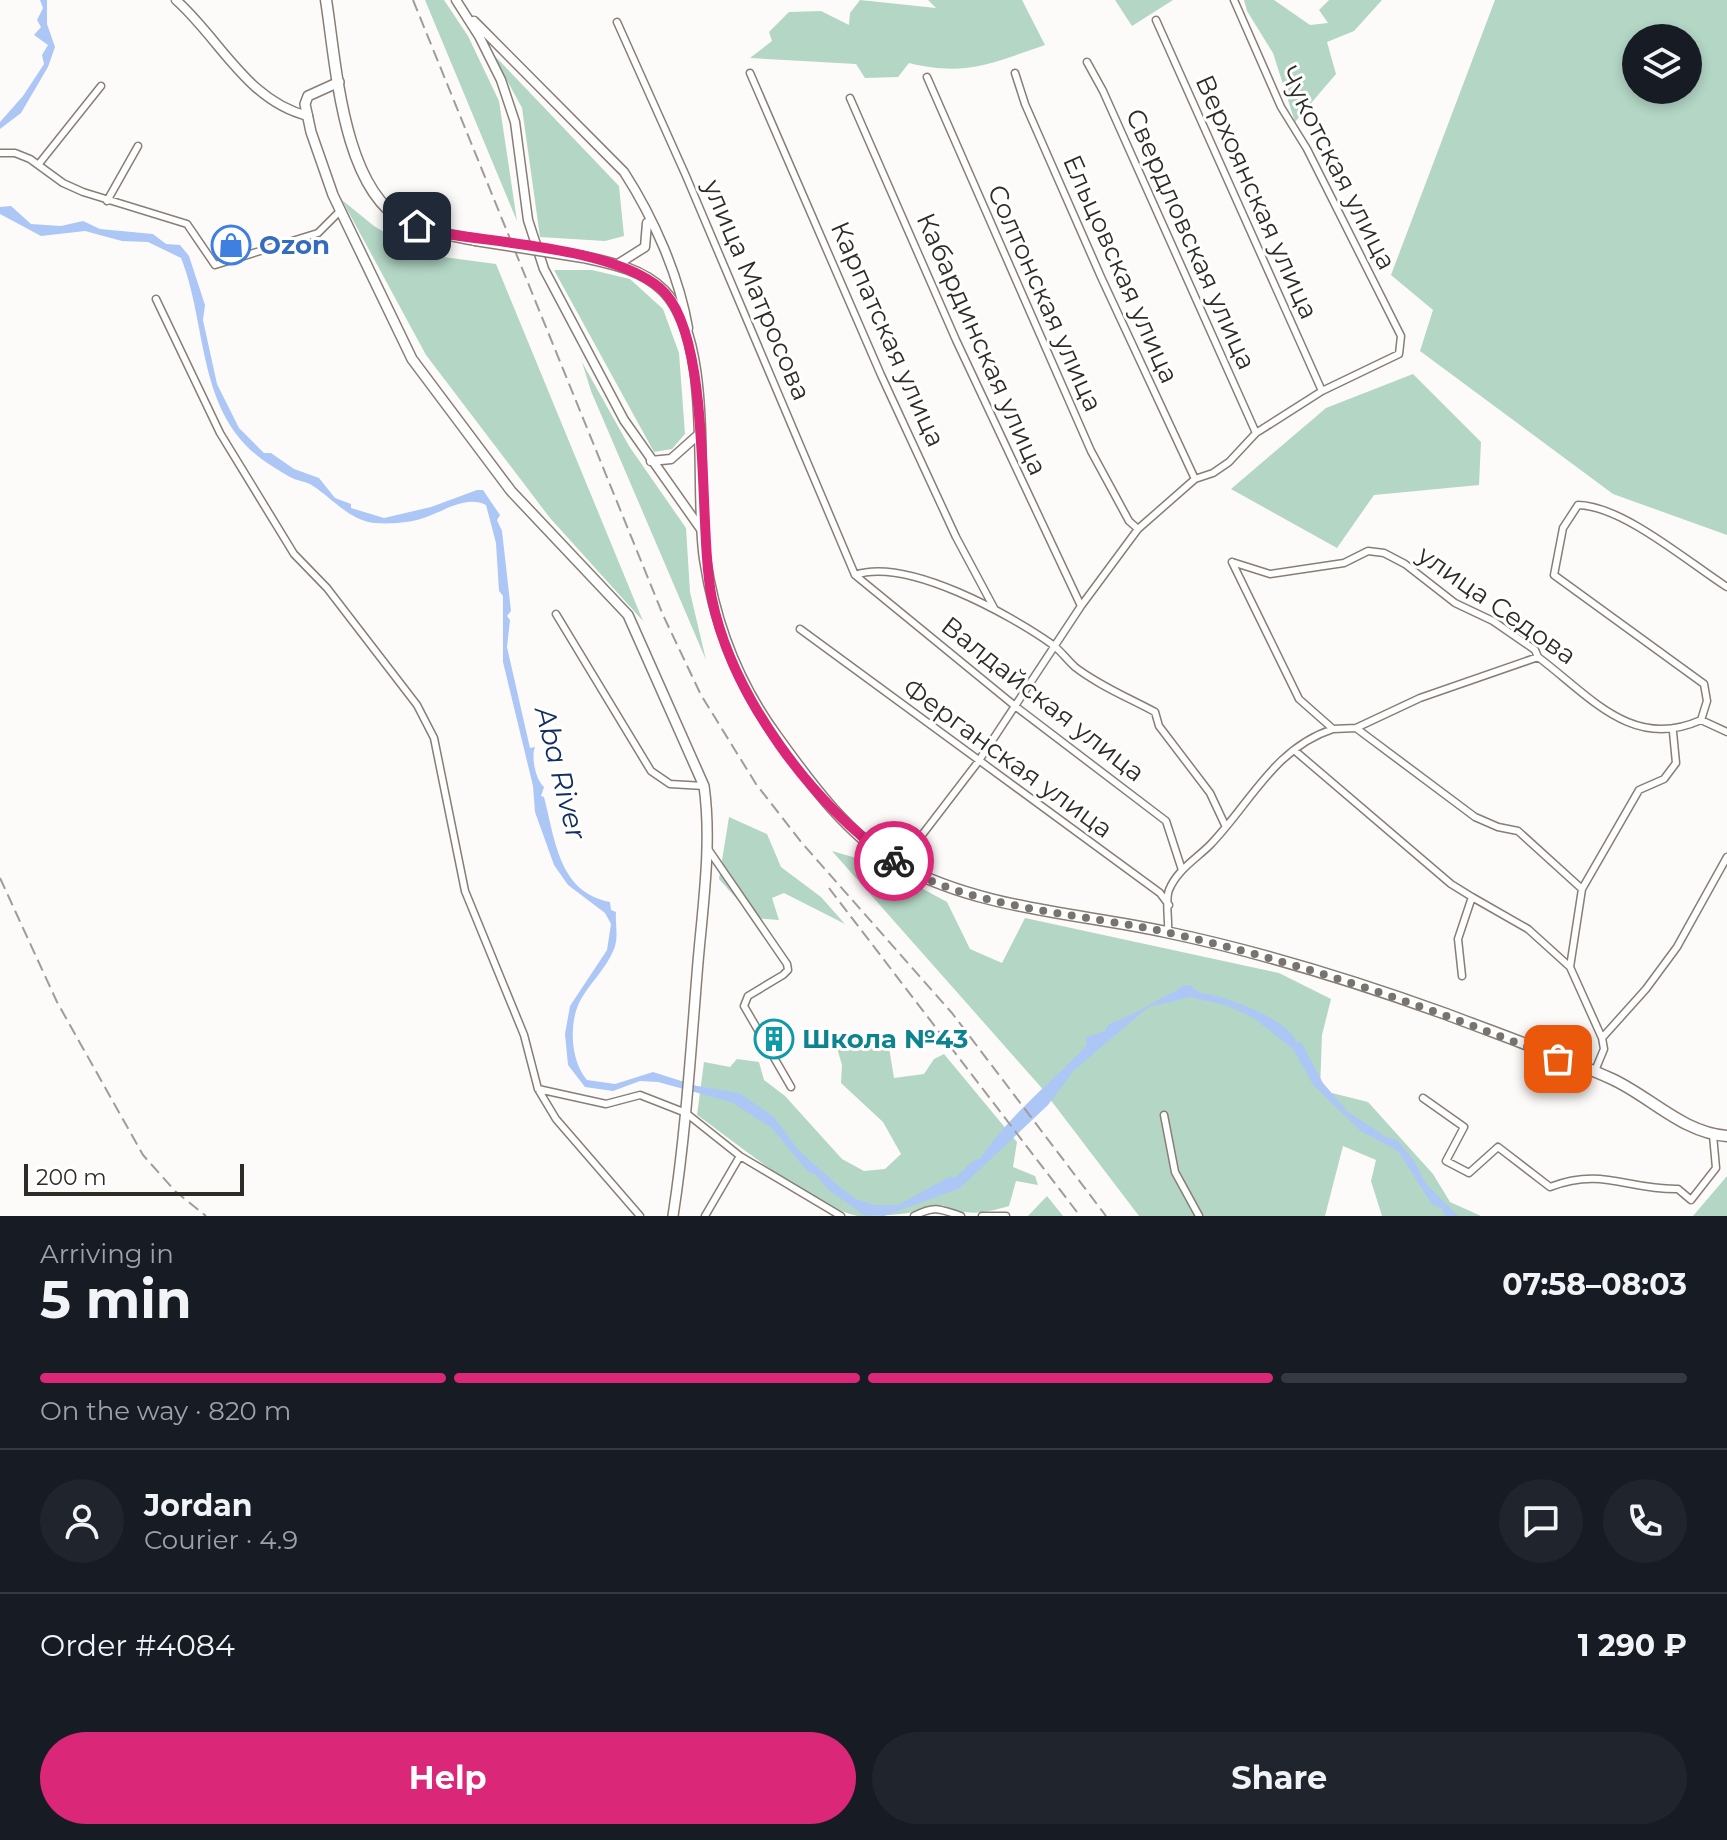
<!DOCTYPE html>
<meta charset="utf-8">
<style>
:root{--surface:#171b24;--page:#20242c;--text:#f1f3f6;--muted:#9ea1a6;--line:#363941;--accent:#db2777}
body{margin:0;font-family:Montserrat,sans-serif;background:var(--page);color:var(--text);height:100vh;display:flex;flex-direction:column;font-size:30px;white-space:nowrap}
*{box-sizing:border-box;margin:0}
p{font-size:26px;color:var(--muted)}
.icon{flex:none;width:44px;height:44px;fill:none;stroke:currentColor;stroke-width:2;stroke-linecap:round;stroke-linejoin:round}
.map{position:relative;height:1216px;overflow:hidden}
.panel{display:flex;flex-direction:column;background:var(--surface);flex:1}
.panel>*{flex:none}
.tools{position:absolute;left:1622px;top:24px;display:grid;gap:16px}
.tools a{display:grid;place-items:center;width:80px;height:80px;border-radius:50%;background:var(--surface);box-shadow:0 4px 12px #0003;font-size:40px}
.scale{position:absolute;left:24px;bottom:20px;width:220px;box-sizing:border-box;padding-left:8px;border:4px solid #2f2b26;border-top:0;font-size:22px;line-height:28px;white-space:nowrap;color:#2f2b26;-webkit-text-stroke:6px #fff;paint-order:stroke}
.pin{position:absolute;display:grid;place-items:center;width:68px;height:68px;color:#fff;margin:-34px;border-radius:16px;box-shadow:0 4px 12px #0006}
.courier{position:absolute;display:grid;place-items:center;width:80px;height:80px;margin:-40px;border:6px solid #db2777;border-radius:50%;background:#fff;color:#222;box-shadow:0 2px 10px #0007}
.summary em{font-style:normal;font-weight:700}
.summary div{display:flex;flex-direction:column-reverse}
.summary{display:flex;align-items:center;justify-content:space-between;height:136px;padding:0 40px}
h1{font-size:52px;font-weight:700;line-height:60px}
.bar{display:grid;grid-template-columns:repeat(4,1fr);gap:12px 8px;align-content:center;height:96px;padding:0 40px}
.bar i{height:10px;border-radius:6px;background:var(--line)}
.bar .active{background:var(--accent)}
.bar p{grid-column:span 4}
.line{display:flex;align-items:center;gap:20px;padding:0 40px;border-top:2px solid var(--line)}
.line div{flex:1}
.round{display:grid;place-items:center;flex:none;width:84px;height:84px;border-radius:42px;background:var(--page)}
.action{display:flex;gap:16px;margin-top:auto;padding:16px 40px}
.action a{flex:1;height:92px;border-radius:48px;background:var(--accent);color:#fff;font-size:32px;font-weight:700;line-height:92px;text-align:center}
.action a+a{background:var(--page);color:var(--text)}
.map>svg:first-child{display:block}
.green{fill:#b3d6c5;fill-rule:evenodd}
.water{fill:#acc6f6}
.lines{fill:none;stroke-linecap:round;stroke-linejoin:round}
.minor-casing{stroke:#887e74;stroke-width:9}
.tertiary-casing{stroke:#887e74;stroke-width:11}
.secondary-casing{stroke:#887e74;stroke-width:12}
.primary-casing{stroke:#887e74;stroke-width:13}
.minor{stroke:#fff;stroke-width:6}
.tertiary{stroke:#fff;stroke-width:8}
.secondary{stroke:#fff;stroke-width:9}
.primary{stroke:#fff;stroke-width:10}
.rail{stroke:#9f9c99;stroke-width:2;stroke-dasharray:12 6;stroke-linecap:butt}
.primary-bridge-casing{stroke:#887e74;stroke-width:13;stroke-linecap:butt}
.primary-bridge{stroke:#fff;stroke-width:10}
.done{stroke:#777470;stroke-width:8;stroke-dasharray:0 14.4}
.route{stroke:#db2777;stroke-width:10}
.labels{text-anchor:middle;stroke-width:6;stroke-linejoin:round;paint-order:stroke}
.street-label{font-size:26px;fill:#2f2b26;stroke:#fff}
.shop-label{font-size:26px;font-weight:bold;fill:#366cbe;stroke:#fff;text-anchor:start}
.culture-label{font-size:26px;font-weight:bold;fill:#0d838f;stroke:#fff;text-anchor:start}
.water-label{font-size:28px;font-style:italic;fill:#122d64;stroke:#fff}
</style>
<div class="map">
<svg width="1727" height="1216" viewBox="0 0 1727 1216">
<rect width="100%" height="100%" fill="#fdfbf9"/>
<path class="green" d="M 425,0 L 444,0 L 468,36 L 499,101 L 517,221 Z
M 860,0 L 936,8 L 928,0 L 1022,0 L 1045,45 C 992,63 965,77 909,63 L 898,77 L 865,78 L 856,64 L 750,58 L 772,41 L 769,32 L 789,12 L 821,11 L 849,25 L 850,13 Z
M 1115,0 L 1173,0 L 1132,26 Z
M 1244,0 L 1274,0 L 1310,25 L 1328,23 L 1319,10 L 1329,0 L 1382,0 L 1354,31 L 1327,42 L 1336,74 L 1295,122 L 1273,53 L 1247,11 Z
M 1495,0 L 1727,0 L 1727,535 L 1613,494 L 1420,351 L 1433,310 L 1391,275 ZM 1636,38 L 1688,38 L 1688,90 L 1636,90 Z
M 492,53 L 619,186 L 624,236 L 605,241 L 540,237 L 522,108 Z
M 342,200 L 374,226 L 421,254 L 496,264 L 643,621 L 550,518 L 426,355 Z
M 554,270 L 592,270 L 630,279 L 663,309 L 679,353 L 685,434 L 672,449 L 654,452 Z
M 582,362 L 629,446 L 686,528 L 690,592 L 706,660 L 591,391 Z
M 1413,374 L 1481,442 L 1479,485 L 1374,495 L 1337,548 L 1231,489 L 1326,408 Z
M 729,817 L 767,834 L 781,867 L 821,897 L 845,924 L 784,893 L 772,898 L 779,920 L 754,918 L 719,879 Z
M 832,851 L 877,864 L 947,902 L 970,949 L 1002,963 L 1025,918 L 1279,973 L 1331,999 L 1322,1035 L 1320,1090 L 1368,1102 L 1433,1174 L 1450,1202 L 1481,1216 L 1382,1216 L 1371,1181 L 1376,1160 L 1343,1146 L 1325,1216 L 1139,1216 L 1040,1086 Z
M 851,1035 L 888,1041 L 894,1078 L 924,1074 L 934,1059 L 944,1054 L 1017,1142 L 1013,1167 L 1035,1176 L 1038,1185 L 1016,1181 L 1009,1206 C 981,1214 968,1216 942,1205 C 916,1214 886,1216 858,1216 C 813,1207 737,1143 697,1115 L 704,1062 L 730,1067 L 737,1059 L 759,1062 L 764,1080 L 785,1096 L 842,1159 L 864,1171 L 885,1169 L 901,1154 L 883,1122 L 841,1083 L 842,1065 L 834,1038 Z
M 1727,1176 L 1727,1216 L 1693,1216 Z
M 1047,1196 L 1063,1216 L 1028,1216 Z"/>
<path class="water" d="M 40,0 L 47,0 L 47,24 L 55,47 L 48,67 L 21,113 L 0,129 L 0,122 L 23,96 L 44,64 L 42,55 L 48,45 L 34,35 L 41,27 L 37,20 L 43,8 Z
M 11,206 L 31,224 L 61,226 L 83,221 L 100,229 L 153,234 L 166,244 L 180,245 L 189,256 L 205,305 L 203,320 L 217,384 L 239,428 L 264,453 L 271,453 L 294,469 L 319,478 L 335,498 L 351,504 L 351,508 L 384,518 L 431,507 L 477,490 L 483,490 L 500,515 L 497,520 L 502,531 L 511,611 L 507,616 L 510,620 L 507,647 L 530,748 L 535,747 C 531,756 535,779 544,787 L 541,796 L 544,797 C 555,838 558,892 610,902 L 611,910 L 616,912 C 615,926 619,936 614,949 C 606,969 589,984 580,1001 C 569,1022 570,1061 587,1080 L 615,1084 L 653,1072 L 697,1086 L 739,1093 L 773,1116 L 799,1151 L 840,1187 L 856,1199 L 875,1205 L 898,1205 L 951,1176 L 955,1178 L 974,1160 L 980,1159 C 1010,1114 1051,1083 1087,1045 L 1086,1037 L 1105,1031 L 1109,1024 C 1131,1017 1154,1001 1176,991 C 1179,989 1182,985 1186,985 C 1193,984 1195,992 1202,993 C 1224,996 1289,1019 1296,1042 L 1301,1042 L 1323,1083 L 1348,1112 L 1386,1137 L 1398,1141 L 1415,1162 L 1425,1183 L 1458,1216 L 1446,1216 L 1441,1208 L 1432,1204 L 1398,1151 L 1361,1131 L 1314,1086 L 1293,1049 L 1254,1018 L 1225,1005 L 1190,997 L 1149,1007 L 1134,1019 L 1074,1070 L 1048,1105 L 960,1188 L 884,1216 L 864,1215 L 829,1190 L 815,1174 L 808,1172 L 772,1128 L 731,1102 L 658,1082 L 640,1081 L 613,1091 L 585,1087 L 568,1065 L 565,1034 L 570,1006 L 607,950 L 611,924 L 605,913 L 568,885 L 554,865 L 535,812 L 533,786 L 503,662 L 503,596 L 499,591 L 496,543 L 486,505 C 464,494 439,515 417,520 C 405,523 387,524 375,523 C 350,521 332,498 313,486 C 306,481 297,481 290,477 C 281,472 268,464 259,457 C 197,409 207,323 181,258 L 148,242 L 122,241 L 85,231 L 41,236 L 0,214 L 0,207 Z"/>
<g class="lines">
<g class="minor-casing">
<path id="minor" d="M 1156,20 L 1322,391
M 617,22 L 686,176 L 855,575 L 1015,706 L 1166,821 L 1182,870
M 1087,62 L 1103,91 L 1256,433
M 750,73 L 881,375 L 956,537 L 994,608
M 1015,73 L 1025,104 L 1101,277 L 1195,479
M 927,77 L 1091,451 L 1129,521 L 1138,529
M 850,98 L 956,340 L 1081,606
M 0,153 L 15,153 L 30,159 L 63,183 L 83,192 L 187,224 L 215,265 L 318,233 L 339,212
M 38,165 L 101,86
M 107,201 L 138,146
M 156,299 L 220,433 L 294,554 L 327,588 L 417,705 L 434,738 L 465,891 L 524,1035 L 538,1089 L 556,1119 L 640,1216
M 1232,562 L 1299,699 L 1333,729 L 1356,728 L 1475,817 L 1498,827 L 1518,831 L 1582,889 L 1570,967 L 1602,1038
M 1232,562 L 1270,574 L 1344,563 L 1368,551 L 1384,553 L 1405,564 L 1455,603 L 1493,621 L 1535,650 L 1538,657 C 1590,696 1632,751 1701,720 L 1727,732
M 855,575 C 907,557 1011,615 1053,645 C 1061,651 1067,660 1075,667 C 1098,685 1129,698 1155,712 L 1159,726 L 1210,793 L 1225,825
M 556,614 L 651,771 L 670,784 L 704,786
M 800,629 L 1160,893 L 1169,905
M 1701,720 L 1707,701 L 1704,684 L 1554,575 L 1563,528 L 1578,505 C 1623,506 1688,562 1727,587
M 1356,728 L 1420,698 L 1538,657
M 1294,750 L 1451,884 L 1472,897 L 1458,939 L 1462,976
M 708,849 L 787,964 L 788,970 L 783,975 L 748,996 L 744,1006 L 791,1087
M 899,865 L 978,762 L 1081,606 L 1138,529 L 1195,479 L 1213,473 L 1229,462 L 1256,433 L 1322,391 L 1399,354 L 1401,336 L 1307,149 L 1281,107 L 1234,0
M 1582,889 L 1639,790 L 1664,779 L 1676,763 L 1673,732
M 1472,897 L 1528,929 L 1570,967
M 1168,932 C 1169,920 1165,900 1169,890 C 1177,870 1196,859 1210,845 C 1250,804 1274,748 1333,729
M 1594,1073 L 1604,1049 L 1602,1038 L 1646,989 L 1677,947 L 1727,857
M 538,1089 L 606,1104 L 640,1095 L 686,1113 L 740,1156 L 841,1216
M 1423,1098 L 1464,1127 L 1446,1161 L 1469,1173 L 1498,1147 L 1550,1187 C 1603,1167 1627,1190 1678,1189 L 1691,1200 L 1716,1168 L 1713,1135
M 1164,1115 L 1175,1172 L 1199,1216
M 705,1216 L 740,1156
M 914,1216 C 935,1205 940,1209 961,1216
M 982,1216 L 1006,1216"/>
</g>
<g class="tertiary-casing">
<path id="tertiary" d="M 176,0 C 220,39 247,101 308,116
M 456,0 L 479,36 L 501,80 L 515,122 L 528,220 L 544,269 L 624,420 L 703,532
M 474,21 L 624,172 C 653,217 679,275 688,328
M 618,264 L 645,247 L 647,223
M 651,461 L 671,459 L 699,434"/>
</g>
<g class="secondary-casing">
<path id="secondary" d="M 339,82 L 308,96 L 305,104 L 311,132 L 333,195 L 412,359 L 511,491 L 628,615 L 704,786 C 712,843 703,904 698,962 C 691,1047 686,1132 673,1216"/>
</g>
<g class="primary-casing">
<path id="primary" d="M 326,0 C 336,62 342,188 404,221 C 426,232 451,235 475,240
M 583,257 C 611,263 642,269 664,291 C 715,344 694,488 705,559 C 715,625 737,683 777,737 C 810,783 849,837 900,865 C 980,909 1078,913 1166,932 C 1261,952 1355,981 1446,1014 C 1501,1035 1558,1055 1612,1079 C 1651,1097 1683,1133 1727,1136"/>
</g>
<use href="#minor" class="minor"/>
<use href="#tertiary" class="tertiary"/>
<use href="#secondary" class="secondary"/>
<use href="#primary" class="primary"/>
<path class="rail" d="M 413,0 L 663,615 L 701,695 L 756,784 L 802,843 L 952,1013 L 1106,1216
M 0,878 L 57,1002 L 143,1155 L 175,1191 L 206,1216
M 829,888 L 1080,1216"/>
<g class="primary-bridge-casing">
<path id="primary-bridge" d="M 475,240 L 583,257"/>
</g>
<use href="#primary-bridge" class="primary-bridge"/>
</g>
<g class="lines">
<path class="done" d="M 894,861 C 963,909 1089,914 1170,933 C 1304,963 1431,1008 1558,1059"/>
<path class="route" d="M 417,226 L 434,232 C 497,243 612,248 660,288 C 714,333 697,526 712,599 C 732,696 813,806 894,861"/>
</g>
<defs>
<g id="shop-ring" transform="scale(2)"><circle r="9.5" fill="#fff" stroke="#3f7fe0" stroke-width="1.5"/><path d="M-5-2.5h2.3a2.7 3.5 0 0 1 5.4 0H5L5.5 6h-11ZM-1.5-2.5h3a1.5 2.3 0 0 0-3 0Z" fill="#3f7fe0"/></g>
<g id="building-ring" transform="scale(2)"><circle r="9.5" fill="#fff" stroke="#0f9aa8" stroke-width="1.5"/><path d="M-4-6H4V6H1V3H-1V6H-4ZM-2.5-4.3h1.7v1.8h-1.7ZM.8-4.3h1.7v1.8H.8ZM-2.5-1h1.7V.8h-1.7ZM.8-1h1.7V.8H.8Z" fill="#0f9aa8"/></g>
</defs>
<g fill-rule="evenodd">
<use href="#shop-ring" x="231" y="245"/>
<use href="#building-ring" x="774" y="1039"/>
</g>
<g class="labels">
<g class="street-label">
<text transform="translate(1338 168) rotate(63)" y="9">Чукотская улица</text>
<text transform="translate(1257 197) rotate(66)" y="9">Верхоянская улица</text>
<text transform="translate(1191 239) rotate(66)" y="9">Свердловская улица</text>
<text transform="translate(1121 269) rotate(66)" y="9">Ельцовская улица</text>
<text transform="translate(757 290) rotate(67)" y="9">улица Матросова</text>
<text transform="translate(1045 298) rotate(66)" y="9">Солтонская улица</text>
<text transform="translate(888 334) rotate(66)" y="9">Карпатская улица</text>
<text transform="translate(982 344) rotate(66)" y="9">Кабардинская улица</text>
<text transform="translate(1497 605) rotate(35)" y="9">улица Седова</text>
<text transform="translate(1043 699) rotate(38)" y="9">Валдайская улица</text>
<text transform="translate(1008 758) rotate(36)" y="9">Ферганская улица</text>
</g>
<g class="shop-label">
<text x="259" y="254">Ozon</text>
</g>
<g class="culture-label">
<text x="802" y="1048">Школа №43</text>
</g>
<g class="water-label">
<text transform="translate(561 773) rotate(76)" y="10">Aba River</text>
</g>
</g>
</svg>
<div class="tools">
<a><svg class="icon" aria-label="layers" viewBox="0 0 24 24"><path d="M12 4l9 5-9 5-9-5zM3 14l9 5 9-5"/></svg></a>
</div>
<div class="scale">200 m</div>
<div class="pin" style="left:1558px;top:1059px;background:#ea580c"><svg class="icon" aria-label="bag" viewBox="0 0 24 24"><path d="M5 8h14l-1 12H6zM9 8a3 3 0 0 1 6 0"/></svg></div>
<div class="pin" style="left:417px;top:226px;background:#1f2937"><svg class="icon" aria-label="home" viewBox="0 0 24 24"><path d="M3 11l9-7 9 7M6 9v11h12V9"/></svg></div>
<div class="courier" style="left:894px;top:861px"><svg class="icon" aria-label="bike" viewBox="0 0 24 24"><circle cx="6" cy="16" r="4"/><circle cx="18" cy="16" r="4"/><path d="M6 16l4-8h5l3 8M10 8l3 8H6M13 5h3"/></svg></div>
</div>
<section class="panel">
<div class="summary"><div><h1>5 min</h1><p>Arriving in</p></div><em>07:58–08:03</em></div>
<div class="bar"><i class="active"></i><i class="active"></i><i class="active"></i><i></i><p>On the way · 820 m</p></div>
<div class="line" style="height:144px"><a class="round"><svg class="icon" aria-label="person" viewBox="0 0 24 24"><circle cx="12" cy="8" r="4"/><path d="M4 21q1-7 8-7t8 7"/></svg></a><div><b>Jordan</b><p>Courier · 4.9</p></div><a class="round"><svg class="icon" aria-label="chat" viewBox="0 0 24 24"><path d="M4 5h16v11H9l-5 4z"/></svg></a><a class="round"><svg class="icon" aria-label="phone" viewBox="0 0 24 24"><path d="M5 4h4l2 5-3 2q2 4 5 5l2-3 5 2v4C11 20 4 13 5 4z"/></svg></a></div>
<div class="line" style="height:104px"><div>Order #4084</div><b>1 290 ₽</b></div>
<div class="action"><a>Help</a><a>Share</a></div>
</section>
